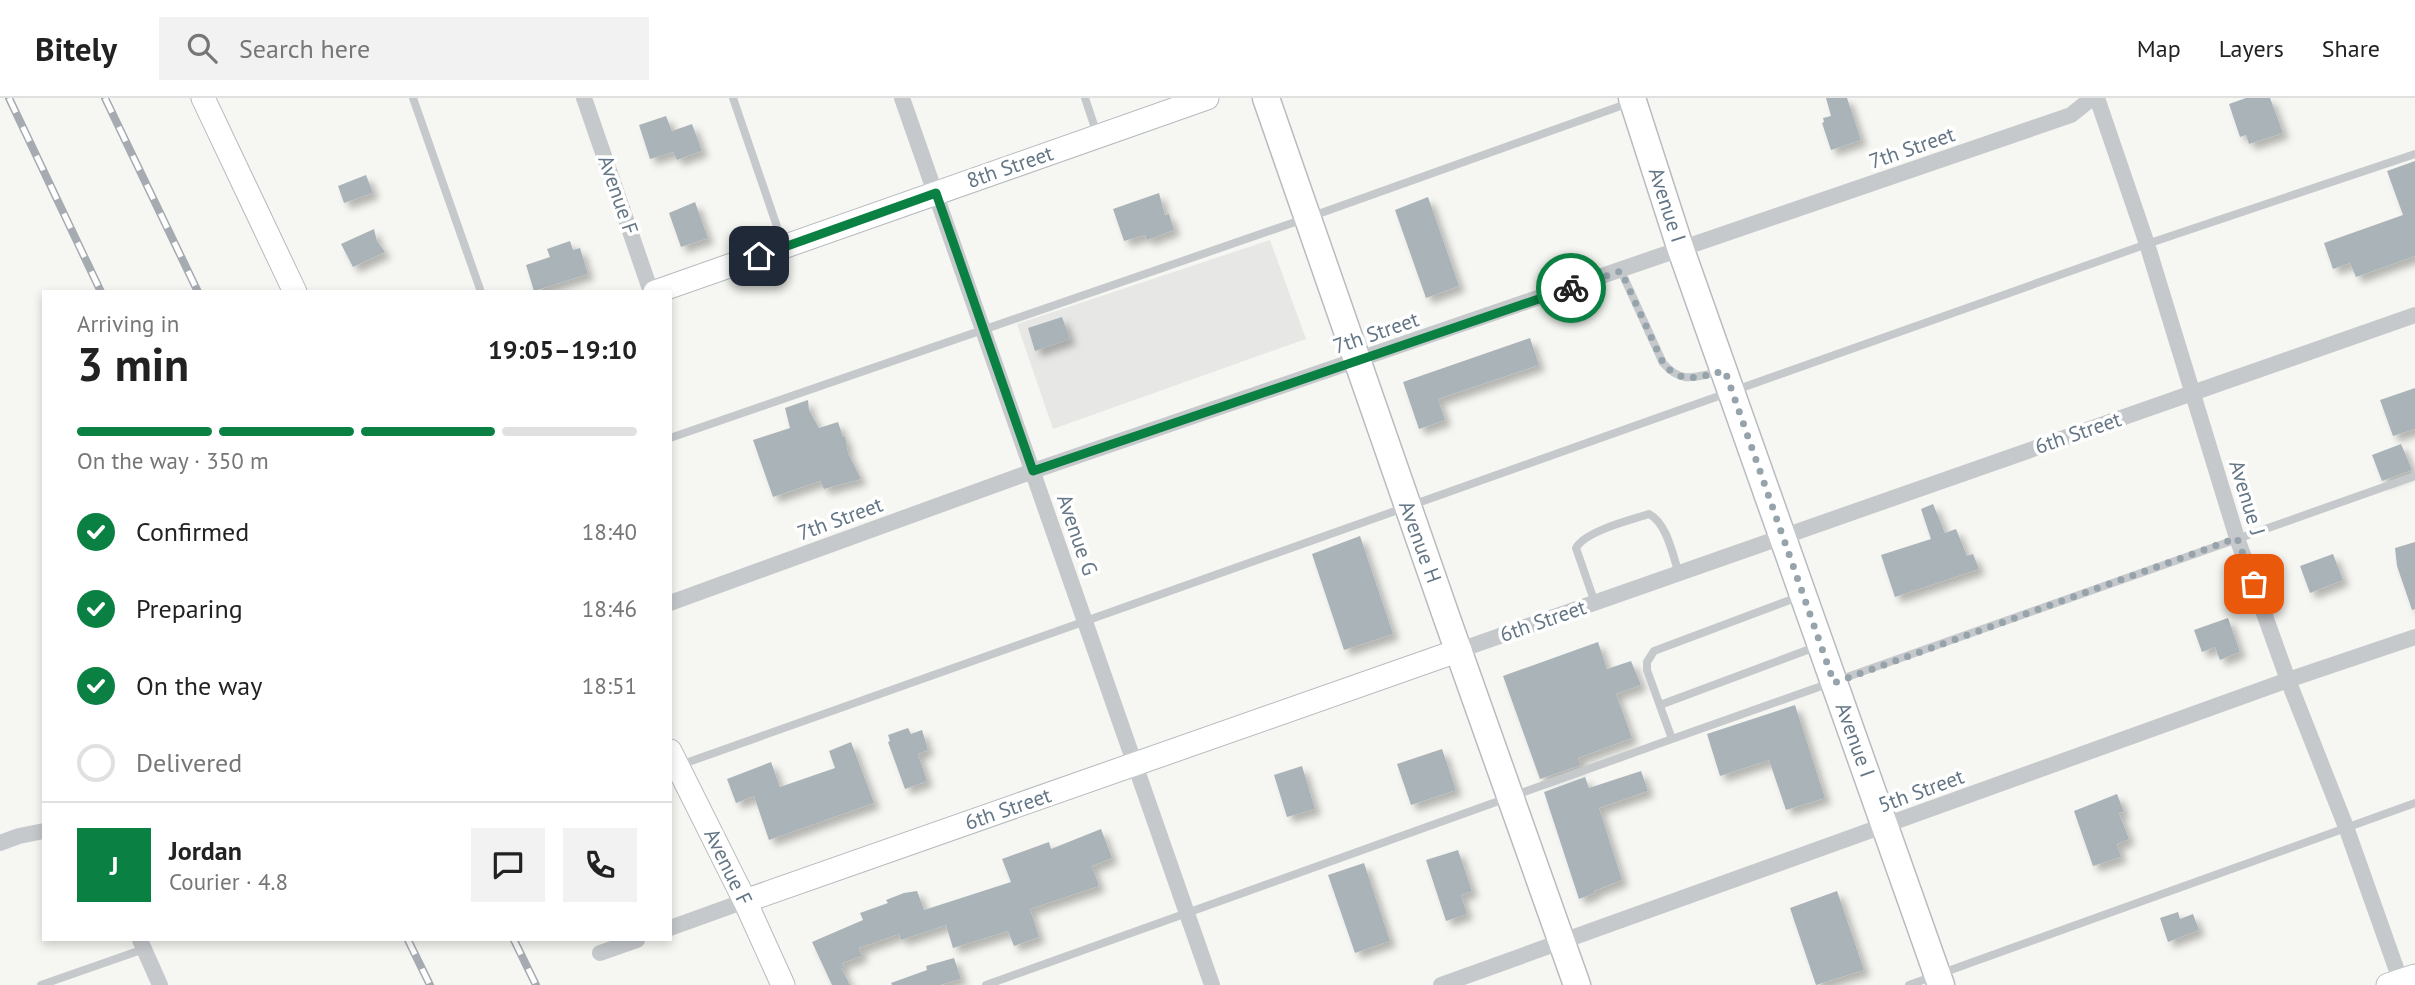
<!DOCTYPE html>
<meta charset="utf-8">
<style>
:root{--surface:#fff;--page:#f2f2f2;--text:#222;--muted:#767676;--line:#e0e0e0;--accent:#0b8043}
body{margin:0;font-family:"PT Sans",sans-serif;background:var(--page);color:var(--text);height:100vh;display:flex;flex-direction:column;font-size:26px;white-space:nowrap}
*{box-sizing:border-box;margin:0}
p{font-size:23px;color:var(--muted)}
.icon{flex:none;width:38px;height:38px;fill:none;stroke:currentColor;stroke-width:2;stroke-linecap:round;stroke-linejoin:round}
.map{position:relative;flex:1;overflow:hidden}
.drawer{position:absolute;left:42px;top:192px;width:630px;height:651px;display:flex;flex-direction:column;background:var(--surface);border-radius:0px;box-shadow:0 4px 10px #0003}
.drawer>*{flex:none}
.pin{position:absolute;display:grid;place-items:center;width:60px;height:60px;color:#fff;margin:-30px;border-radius:14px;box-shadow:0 4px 10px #0006}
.courier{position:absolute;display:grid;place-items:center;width:70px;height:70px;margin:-35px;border:5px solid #0b8043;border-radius:50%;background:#fff;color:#222;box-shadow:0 2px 9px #0007}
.head em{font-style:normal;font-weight:700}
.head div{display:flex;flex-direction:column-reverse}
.head{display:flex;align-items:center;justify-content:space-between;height:119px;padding:0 35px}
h1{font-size:46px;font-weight:700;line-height:52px}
.bar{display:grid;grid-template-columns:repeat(4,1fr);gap:10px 7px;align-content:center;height:84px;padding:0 35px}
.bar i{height:9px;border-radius:5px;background:var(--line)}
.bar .current{background:var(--accent)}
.bar p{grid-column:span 4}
.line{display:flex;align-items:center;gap:18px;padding:0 35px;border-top:2px solid var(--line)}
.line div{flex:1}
.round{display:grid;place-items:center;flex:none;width:74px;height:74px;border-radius:0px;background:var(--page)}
ol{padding:0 35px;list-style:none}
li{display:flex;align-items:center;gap:21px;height:77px}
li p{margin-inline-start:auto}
li .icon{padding:7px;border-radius:50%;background:var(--accent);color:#fff;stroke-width:4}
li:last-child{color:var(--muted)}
li i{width:38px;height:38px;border:4px solid var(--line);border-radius:50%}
header{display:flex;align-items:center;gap:42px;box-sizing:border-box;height:98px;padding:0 35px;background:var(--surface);border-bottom:2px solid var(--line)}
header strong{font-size:33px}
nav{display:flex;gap:38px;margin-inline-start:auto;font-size:24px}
.search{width:490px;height:63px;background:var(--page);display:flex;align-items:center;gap:18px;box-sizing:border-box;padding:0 24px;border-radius:0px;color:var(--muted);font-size:26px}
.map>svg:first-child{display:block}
.built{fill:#e7e8e6}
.building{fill:#aab3b8;filter:url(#shadow)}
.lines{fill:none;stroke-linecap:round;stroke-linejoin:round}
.secondary-casing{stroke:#b5bbbf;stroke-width:25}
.primary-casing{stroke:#b8bcc0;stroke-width:29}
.lane{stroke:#c6c9cc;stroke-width:8}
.street{stroke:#c6c9cc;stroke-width:16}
.secondary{stroke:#fff;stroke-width:23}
.primary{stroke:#fff;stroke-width:26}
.rail-casing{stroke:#a5abb1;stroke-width:8}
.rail{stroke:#fff;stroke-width:5;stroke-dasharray:16;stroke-linecap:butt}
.done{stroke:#97a3ab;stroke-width:7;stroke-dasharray:0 12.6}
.route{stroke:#0b8043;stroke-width:9}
.labels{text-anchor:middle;stroke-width:7;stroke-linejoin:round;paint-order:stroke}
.street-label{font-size:21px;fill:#647685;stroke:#fff}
</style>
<header>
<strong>Bitely</strong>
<div class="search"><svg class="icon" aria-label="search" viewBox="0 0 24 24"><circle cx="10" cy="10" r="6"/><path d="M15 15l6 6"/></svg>Search here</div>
<nav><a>Map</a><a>Layers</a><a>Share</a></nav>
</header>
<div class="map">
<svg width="2415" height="887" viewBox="0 0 2415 887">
<defs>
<filter id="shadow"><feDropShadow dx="6" dy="6" stdDeviation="3.5" flood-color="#0004"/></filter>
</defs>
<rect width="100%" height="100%" fill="#f6f6f2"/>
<path class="built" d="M 1270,142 L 1306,241 L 1053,331 L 1017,226 Z"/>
<path class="building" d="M 1826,0 L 1847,0 L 1861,42 L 1831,52 L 1822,25 L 1824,24 L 1823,20 L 1831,18 Z
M 2246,0 L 2270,0 L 2283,35 L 2249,46 L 2246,37 L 2240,39 L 2229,6 Z
M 666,18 L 672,33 L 692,26 L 702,53 L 677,62 L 673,54 L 650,61 L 639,27 Z
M 2415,63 L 2415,158 L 2356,179 L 2350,165 L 2333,171 L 2324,145 L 2403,117 L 2387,73 Z
M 366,77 L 373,95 L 344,105 L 338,88 Z
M 1159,95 L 1165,117 L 1169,116 L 1174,132 L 1147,142 L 1145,137 L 1124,143 L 1113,111 Z
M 1428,99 L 1459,188 L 1426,200 L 1395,112 Z
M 695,104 L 708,140 L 681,149 L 669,115 Z
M 374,131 L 377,143 L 385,154 L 353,169 L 341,146 Z
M 570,143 L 573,152 L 580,150 L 588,176 L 534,193 L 526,167 L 550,159 L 547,151 Z
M 1062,219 L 1070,241 L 1035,253 L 1028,230 Z
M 1530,240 L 1539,267 L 1438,301 L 1445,322 L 1419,331 L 1403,284 Z
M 2415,290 L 2415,331 L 2393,338 L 2380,302 Z
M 808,302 L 809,312 L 819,330 L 838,324 L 843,339 L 845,338 L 848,355 L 861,381 L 824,391 L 820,383 L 773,399 L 753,342 L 790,330 L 785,310 Z
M 2401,346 L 2412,372 L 2382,383 L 2372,357 Z
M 1933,406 L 1945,435 L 1956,431 L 1967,458 L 1973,456 L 1979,471 L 1895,499 L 1881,457 L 1931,441 L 1921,411 Z
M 1360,438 L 1393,536 L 1344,552 L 1312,456 Z
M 2415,444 L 2415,511 L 2412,512 L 2397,468 L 2395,450 Z
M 2333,456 L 2343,482 L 2310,495 L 2300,468 Z
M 2228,520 L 2240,554 L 2220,562 L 2215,549 L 2202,554 L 2194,532 Z
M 1598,544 L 1607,571 L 1631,563 L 1641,587 L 1616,596 L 1632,640 L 1578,660 L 1581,667 L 1540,681 L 1503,578 Z
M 1795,607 L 1825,700 L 1786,712 L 1769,662 L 1720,678 L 1707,636 Z
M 908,630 L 911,636 L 922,632 L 928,652 L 918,656 L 927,683 L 905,691 L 888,644 L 890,643 L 888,637 Z
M 851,644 L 874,705 L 769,742 L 754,698 L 736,705 L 727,681 L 771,664 L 780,689 L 835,670 L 829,653 Z
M 1442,651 L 1456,692 L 1411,707 L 1397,666 Z
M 1302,668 L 1315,711 L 1287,719 L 1274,677 Z
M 1641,673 L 1648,693 L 1599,710 L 1622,782 L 1594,793 L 1595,795 L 1579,801 L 1544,694 L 1585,679 L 1589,690 Z
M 2117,696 L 2124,714 L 2119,715 L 2129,741 L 2117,746 L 2121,759 L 2093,768 L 2074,713 Z
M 1101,731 L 1112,760 L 1092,768 L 1099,788 L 1030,811 L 1039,839 L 1014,848 L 1008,833 L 953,850 L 946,827 L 901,842 L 899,836 L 859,850 L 862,858 L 842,865 L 844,870 L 841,870 L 850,887 L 832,887 L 812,844 L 863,822 L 860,815 L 888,805 L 886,802 L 904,795 L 917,793 L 924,812 L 1011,784 L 1002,761 L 1049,744 L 1051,751 Z
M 1458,752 L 1472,793 L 1461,797 L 1467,816 L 1446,823 L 1426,762 Z
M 1364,765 L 1390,843 L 1355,855 L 1328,777 Z
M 1837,793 L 1864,872 L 1816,887 L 1790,810 Z
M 2178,814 L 2180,821 L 2193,816 L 2199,832 L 2168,844 L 2160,820 Z
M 954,860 L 961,881 L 940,887 L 892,887 L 891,885 L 927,872 L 926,868 Z"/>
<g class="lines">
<g class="secondary-casing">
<path id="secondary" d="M 203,0 L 295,194
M 655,194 L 1207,0
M 670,653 L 745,803 L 783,887
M 745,803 L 1460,552
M 2388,887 L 2415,878"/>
</g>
<g class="primary-casing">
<path id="primary" d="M 1266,0 C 1367,296 1472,592 1577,887
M 1632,0 L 1681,152 L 1941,887"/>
</g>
<path class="lane" d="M 413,0 L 481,194
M 733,0 L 783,146
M 1085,0 L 1097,36
M 1621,173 L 1663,265 C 1681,286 1694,279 1718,274
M 670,340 L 1307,120 L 1629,5
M 1595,505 L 1576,450 C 1585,433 1631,422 1649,416 C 1667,425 1673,458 1679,476
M 1660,607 L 1818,548
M 1672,641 L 1647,572 L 1647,564 L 1654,553 L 1798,499
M 680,667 L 2147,146 L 2415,56
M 41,887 L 144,851
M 986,887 L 1672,641 L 2415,378
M 1909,887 L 2415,705"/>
<path class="street" d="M 584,0 L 651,194
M 902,0 L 1212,887
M 2097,0 L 2147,146 L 2237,440 L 2288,582 L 2346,729 L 2402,887
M 670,505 L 1033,373 L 2071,17 L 2092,0
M 1460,552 L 2415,217
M 0,745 L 19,738 L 44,733
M 670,830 L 745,803
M 140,842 L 160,887
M 600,855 L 637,842
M 1441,887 L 2288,582 L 2415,539"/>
<use href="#secondary" class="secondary"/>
<use href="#primary" class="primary"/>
<g class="rail-casing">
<path id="rail" d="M 9,0 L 101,194
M 105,0 L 198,194
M 408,842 L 430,887
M 514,842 L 536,887"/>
</g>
<use href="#rail" class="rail"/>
</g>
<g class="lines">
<path class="done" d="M 1571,190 L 1621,173 L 1663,265 C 1682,288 1699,278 1725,273 L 1834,585 L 2237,440 L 2254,486"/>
<path class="route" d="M 759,158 L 936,95 L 1033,373 L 1571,190"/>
</g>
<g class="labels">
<g class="street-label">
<text transform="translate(1912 50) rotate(-19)" y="7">7th Street</text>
<text transform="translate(1010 69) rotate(-19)" y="7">8th Street</text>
<text transform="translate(618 97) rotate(71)" y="7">Avenue F</text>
<text transform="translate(1667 107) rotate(72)" y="7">Avenue I</text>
<text transform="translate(1376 235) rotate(-19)" y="7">7th Street</text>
<text transform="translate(2078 335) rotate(-19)" y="7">6th Street</text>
<text transform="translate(2247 400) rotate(73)" y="7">Avenue J</text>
<text transform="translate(840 421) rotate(-20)" y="7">7th Street</text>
<text transform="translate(1077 437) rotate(71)" y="7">Avenue G</text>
<text transform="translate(1420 444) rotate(70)" y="7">Avenue H</text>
<text transform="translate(1543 523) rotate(-19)" y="7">6th Street</text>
<text transform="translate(1855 642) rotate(70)" y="7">Avenue I</text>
<text transform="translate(1921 693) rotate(-20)" y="7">5th Street</text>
<text transform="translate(1008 711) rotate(-19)" y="7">6th Street</text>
<text transform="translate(728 769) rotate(64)" y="7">Avenue F</text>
</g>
</g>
</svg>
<div class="pin" style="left:2254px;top:486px;background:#ea580c"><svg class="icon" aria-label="bag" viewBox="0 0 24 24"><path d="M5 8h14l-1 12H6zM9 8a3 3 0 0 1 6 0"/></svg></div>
<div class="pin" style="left:759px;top:158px;background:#1f2937"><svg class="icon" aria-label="home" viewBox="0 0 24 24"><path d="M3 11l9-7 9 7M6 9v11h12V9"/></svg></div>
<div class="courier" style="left:1571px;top:190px"><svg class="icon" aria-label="bike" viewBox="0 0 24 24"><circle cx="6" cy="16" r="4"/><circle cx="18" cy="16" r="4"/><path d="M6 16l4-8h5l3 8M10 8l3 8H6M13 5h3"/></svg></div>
<section class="drawer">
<div class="head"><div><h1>3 min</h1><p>Arriving in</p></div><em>19:05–19:10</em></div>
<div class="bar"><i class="current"></i><i class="current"></i><i class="current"></i><i></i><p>On the way · 350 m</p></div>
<ol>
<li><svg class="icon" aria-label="check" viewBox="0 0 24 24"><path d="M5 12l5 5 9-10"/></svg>Confirmed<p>18:40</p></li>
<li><svg class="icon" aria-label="check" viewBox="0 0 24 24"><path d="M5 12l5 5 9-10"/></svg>Preparing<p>18:46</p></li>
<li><svg class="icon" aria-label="check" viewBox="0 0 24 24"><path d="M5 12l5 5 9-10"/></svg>On the way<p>18:51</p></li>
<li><i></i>Delivered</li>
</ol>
<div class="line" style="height:126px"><b class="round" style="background:var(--accent);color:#fff">J</b><div><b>Jordan</b><p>Courier · 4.8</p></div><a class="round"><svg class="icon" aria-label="chat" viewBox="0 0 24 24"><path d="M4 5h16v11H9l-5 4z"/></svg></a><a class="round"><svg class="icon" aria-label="phone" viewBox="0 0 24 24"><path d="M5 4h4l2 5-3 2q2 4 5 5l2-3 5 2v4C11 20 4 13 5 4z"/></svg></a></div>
</section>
</div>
